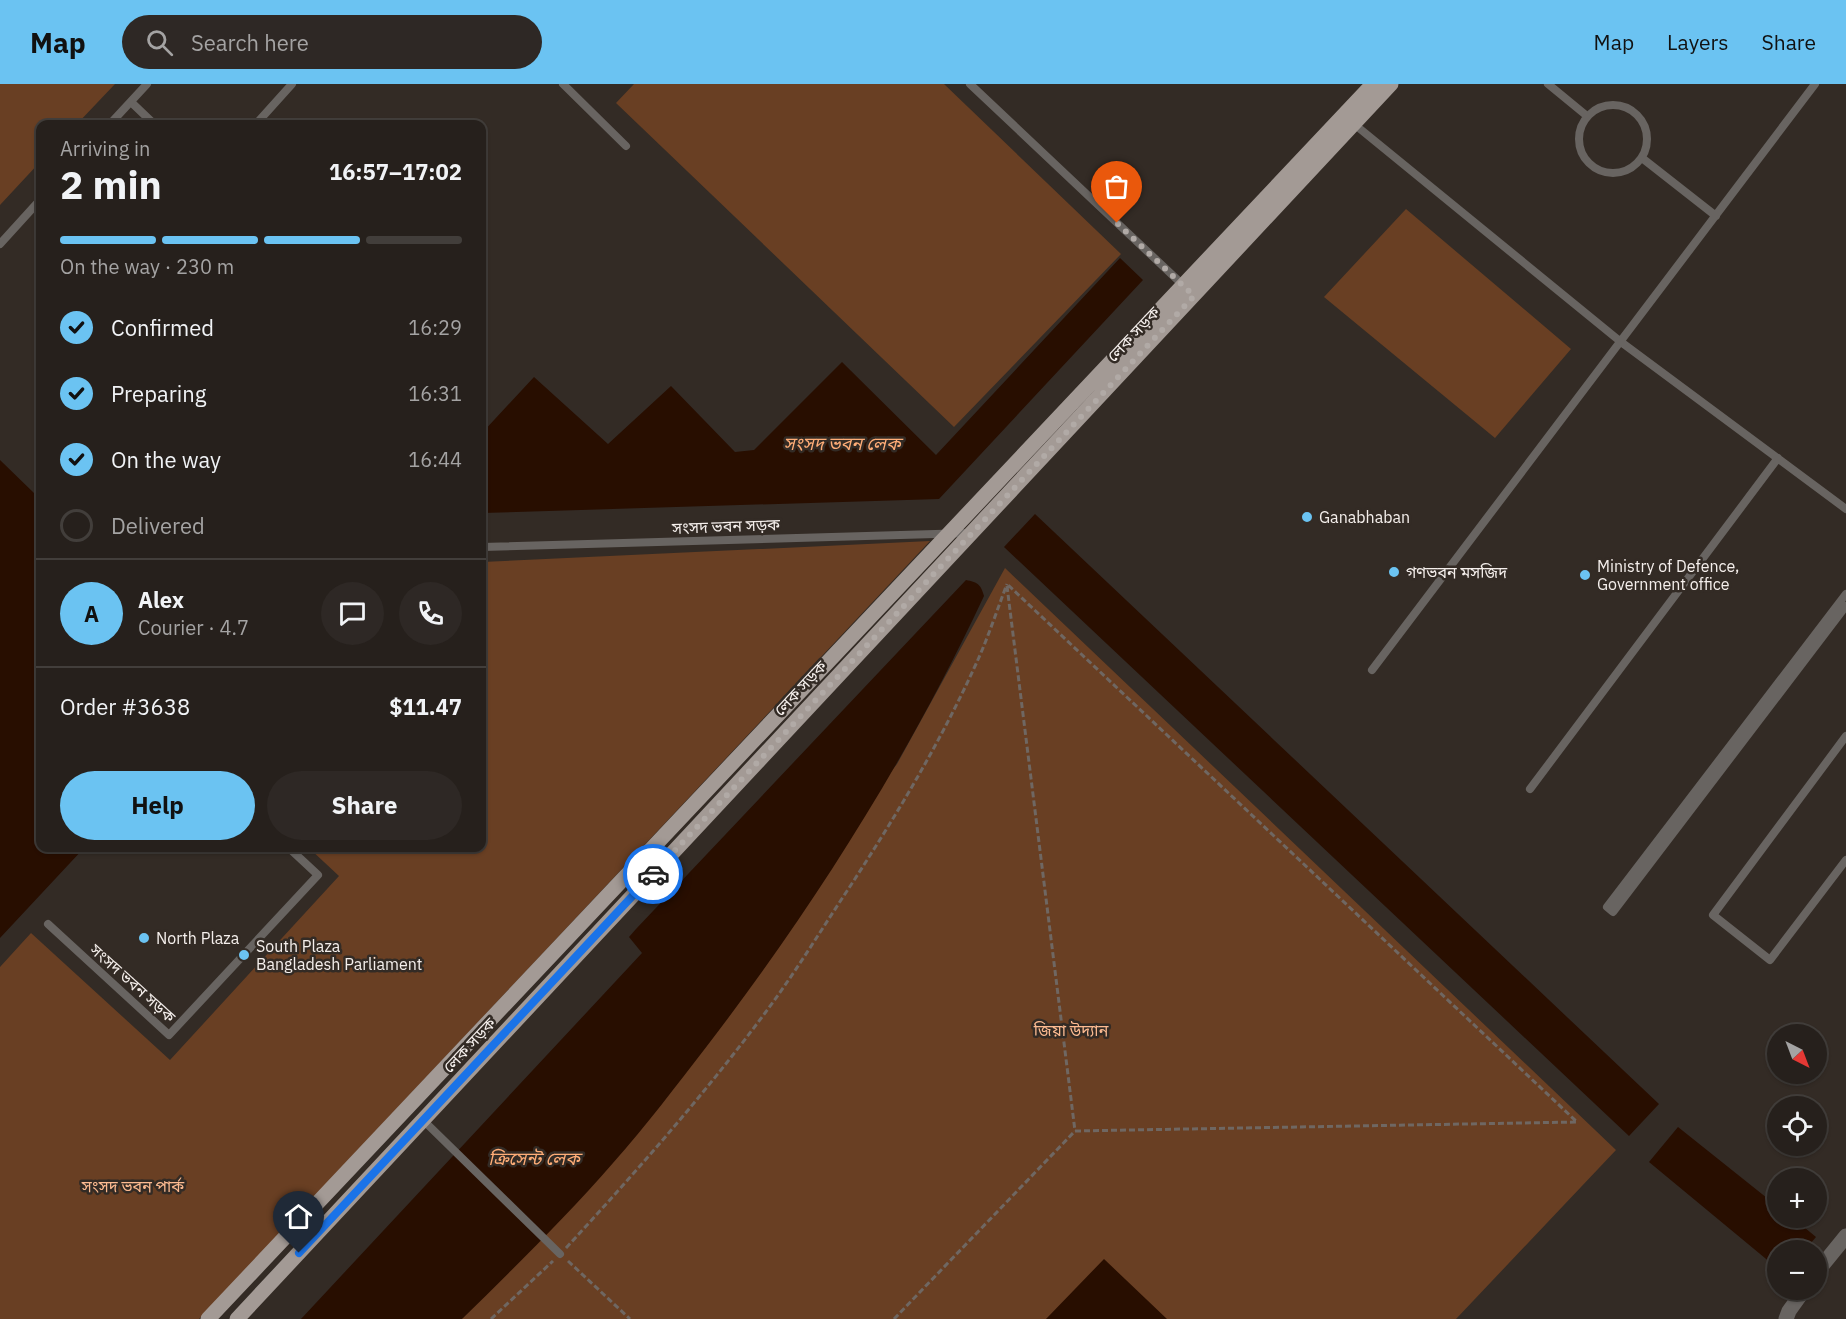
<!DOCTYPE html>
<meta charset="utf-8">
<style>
:root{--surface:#26201c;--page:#2e2825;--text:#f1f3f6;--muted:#a4a3a3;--line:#423e3b;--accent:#6bc3f2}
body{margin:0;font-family:"IBM Plex Sans","Noto Sans Bengali",sans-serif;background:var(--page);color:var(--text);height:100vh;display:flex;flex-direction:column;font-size:22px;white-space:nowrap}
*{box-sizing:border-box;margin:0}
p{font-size:20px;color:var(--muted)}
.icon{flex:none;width:33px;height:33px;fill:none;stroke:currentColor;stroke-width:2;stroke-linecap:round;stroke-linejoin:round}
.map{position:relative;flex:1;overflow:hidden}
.panel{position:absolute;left:36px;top:36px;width:450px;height:732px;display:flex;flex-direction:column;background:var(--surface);border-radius:12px;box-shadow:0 2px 4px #0004,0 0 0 2px var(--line)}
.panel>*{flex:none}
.needle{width:39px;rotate:138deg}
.buttons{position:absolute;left:1767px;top:940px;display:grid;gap:12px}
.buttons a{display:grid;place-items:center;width:60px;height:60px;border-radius:50%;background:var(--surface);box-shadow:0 2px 4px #0004,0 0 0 2px var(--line);font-size:30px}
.pin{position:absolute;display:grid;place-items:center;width:51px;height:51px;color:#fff;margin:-62px -26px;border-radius:50% 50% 50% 0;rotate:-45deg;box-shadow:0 0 6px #0007}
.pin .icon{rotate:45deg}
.courier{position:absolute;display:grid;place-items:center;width:60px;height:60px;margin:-30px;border:4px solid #1a73e8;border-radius:50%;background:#fff;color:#222;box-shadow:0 2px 8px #0007}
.overview em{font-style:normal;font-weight:800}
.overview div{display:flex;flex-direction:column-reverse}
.overview{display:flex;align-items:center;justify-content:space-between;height:102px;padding:0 24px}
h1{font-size:39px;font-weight:800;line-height:45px}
.bar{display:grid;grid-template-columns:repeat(4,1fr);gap:9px 6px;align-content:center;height:72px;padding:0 24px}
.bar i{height:8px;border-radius:4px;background:var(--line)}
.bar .on{background:var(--accent)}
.bar p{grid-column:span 4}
.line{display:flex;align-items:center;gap:15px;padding:0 24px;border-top:2px solid var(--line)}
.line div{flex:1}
.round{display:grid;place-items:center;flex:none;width:63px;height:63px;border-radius:32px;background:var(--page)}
ol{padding:0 24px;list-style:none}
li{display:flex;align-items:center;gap:18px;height:66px}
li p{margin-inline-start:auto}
li .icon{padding:6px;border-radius:50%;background:var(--accent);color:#111;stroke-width:4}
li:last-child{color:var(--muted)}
li i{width:33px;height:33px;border:3px solid var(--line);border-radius:50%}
.primary-button{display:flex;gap:12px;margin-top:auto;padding:12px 24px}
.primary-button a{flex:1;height:69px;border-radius:36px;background:var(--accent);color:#111;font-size:24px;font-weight:800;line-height:69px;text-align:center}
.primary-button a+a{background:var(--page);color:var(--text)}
header{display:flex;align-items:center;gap:36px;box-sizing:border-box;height:84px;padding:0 30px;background:var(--accent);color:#111}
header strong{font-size:28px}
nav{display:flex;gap:33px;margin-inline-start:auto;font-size:21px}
.search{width:420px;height:54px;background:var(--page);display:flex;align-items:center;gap:15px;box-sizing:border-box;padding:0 21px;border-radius:33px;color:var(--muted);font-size:22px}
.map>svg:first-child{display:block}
.green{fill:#693f23}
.water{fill:#280e00}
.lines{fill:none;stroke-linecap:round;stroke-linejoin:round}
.path{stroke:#6f6762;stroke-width:3;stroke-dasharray:6 3;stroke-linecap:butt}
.service{stroke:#686461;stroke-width:8}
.tertiary{stroke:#686461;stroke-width:15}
.primary{stroke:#a39a95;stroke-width:15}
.done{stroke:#b1aaa6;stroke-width:6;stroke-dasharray:0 10.8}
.route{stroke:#1a73e8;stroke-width:8}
.poi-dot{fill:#6bc3f2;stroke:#332b25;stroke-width:2}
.labels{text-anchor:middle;stroke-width:5;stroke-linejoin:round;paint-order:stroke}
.street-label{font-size:16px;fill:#f5efec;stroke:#332b25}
.poi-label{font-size:16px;fill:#f5efec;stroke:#332b25;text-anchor:start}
.park-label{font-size:16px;fill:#fdbb91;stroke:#332b25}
.water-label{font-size:18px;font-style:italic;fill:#ffad77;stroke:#332b25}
</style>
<header>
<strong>Map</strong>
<div class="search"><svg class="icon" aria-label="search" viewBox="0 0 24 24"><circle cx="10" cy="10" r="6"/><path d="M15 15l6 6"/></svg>Search here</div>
<nav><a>Map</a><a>Layers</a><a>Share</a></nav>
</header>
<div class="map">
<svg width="1846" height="1235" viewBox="0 0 1846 1235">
<rect width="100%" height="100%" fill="#332b25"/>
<path class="green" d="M 0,0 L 115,0 L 77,40 L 40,40 L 40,78 L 0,121 Z
M 634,0 L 944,0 L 1121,170 L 954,343 L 616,19 Z
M 1406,125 L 1571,265 L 1495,354 L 1324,213 Z
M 930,457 L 199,1235 L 0,1235 L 0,883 L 31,849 L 170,976 L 339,792 L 309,764 L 482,764 L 482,478 Z
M 1005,484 L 1616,1066 L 1456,1235 L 460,1235 L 897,680 Z"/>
<path class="water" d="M 1120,174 L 1143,196 L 939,415 L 482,429 L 482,349 L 534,293 L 608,360 L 671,302 L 735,368 L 754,366 L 842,278 L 936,371 Z
M 0,376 L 35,410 L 40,405 L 40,764 L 84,764 L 0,854 Z
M 1035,430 L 1659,1020 L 1629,1052 L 1004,463 Z
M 966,496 C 977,498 981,500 984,512 C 909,672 815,821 707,962 C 676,1002 646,1042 613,1079 C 565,1134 514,1184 462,1235 L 301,1235 L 642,869 L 629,853 L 636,845 Z
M 1678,1043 L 1777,1122 L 1778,1134 L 1793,1134 L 1816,1153 L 1804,1167 L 1778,1167 L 1777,1184 L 1649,1078 Z
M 1104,1175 L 1167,1235 L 1046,1235 Z"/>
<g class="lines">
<path class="path" d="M 1007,502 L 1075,1047
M 566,1164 C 636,1088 704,1011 765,929 C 795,889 821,846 849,804 C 896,732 940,659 976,580 C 988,554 997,526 1007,500
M 568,1177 L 630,1235
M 491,1235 L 553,1177
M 894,1235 L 1075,1047 L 1577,1038 L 1007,500"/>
<path class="service" d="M 563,0 L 626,62
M 970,0 L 1184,202
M 1548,0 L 1587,32
M 131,18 L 154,40
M1579 55a34 34 0 1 1 68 0a34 34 0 1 1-68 0Z
M 110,40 L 147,0
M 256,40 L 292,0
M 1354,40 L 1621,258 L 1846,425
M 1642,74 L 1716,132
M 0,160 L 40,116
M 482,463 L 970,449
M 1846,510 L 1607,823 L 1613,828 L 1846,522
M 1372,586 L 1815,0
M 1846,652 L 1713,831 L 1770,876 L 1846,776
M 1530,705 L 1778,374
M 48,840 L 169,951 L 318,791 L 289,764
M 424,1037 L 560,1170"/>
<path class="tertiary" d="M 1816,1189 L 1846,1152
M 1786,1235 L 1789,1227 L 1804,1206"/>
<path class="primary" d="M 208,1235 L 1373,0
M 237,1235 L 1391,0"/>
</g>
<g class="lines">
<path class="done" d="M 653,790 L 1194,212 L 1117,139"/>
<path class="route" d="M 299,1169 L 653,790"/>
</g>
<g class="poi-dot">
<circle cx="1307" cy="433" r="6"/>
<circle cx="1394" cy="488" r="6"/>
<circle cx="1585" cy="491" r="6"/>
<circle cx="144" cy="854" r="6"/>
<circle cx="244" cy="871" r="6"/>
</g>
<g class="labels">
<g class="street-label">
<text transform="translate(1133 250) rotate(-47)" y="6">লেক সড়ক</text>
<text transform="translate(726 442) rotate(-2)" y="6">সংসদ ভবন সড়ক</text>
<text transform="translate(800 604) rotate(-47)" y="6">লেক সড়ক</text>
<text transform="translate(133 899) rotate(42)" y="6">সংসদ ভবন সড়ক</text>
<text transform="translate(469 961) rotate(-47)" y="6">লেক সড়ক</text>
</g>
<g class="poi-label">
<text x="1319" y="439">Ganabhaban</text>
<text x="1597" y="488">Ministry of Defence,<tspan x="1597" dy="18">Government office</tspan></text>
<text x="1406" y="494">গণভবন মসজিদ</text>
<text x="156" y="860">North Plaza</text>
<text x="256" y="868">South Plaza<tspan x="256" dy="18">Bangladesh Parliament</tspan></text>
</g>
<g class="park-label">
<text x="1071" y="952">জিয়া উদ্যান</text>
<text x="133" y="1108">সংসদ ভবন পার্ক</text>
</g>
<g class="water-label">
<text x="842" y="366">সংসদ ভবন লেক</text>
<text x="534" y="1081">ক্রিসেন্ট লেক</text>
</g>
</g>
</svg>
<div class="buttons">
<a><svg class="needle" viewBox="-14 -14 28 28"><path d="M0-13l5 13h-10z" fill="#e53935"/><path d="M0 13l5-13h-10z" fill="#a4a3a3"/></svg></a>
<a><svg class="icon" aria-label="locate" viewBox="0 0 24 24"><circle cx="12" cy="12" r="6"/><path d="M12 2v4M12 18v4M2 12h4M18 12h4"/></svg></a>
<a>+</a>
<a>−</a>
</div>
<div class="pin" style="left:1117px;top:139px;background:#ea580c"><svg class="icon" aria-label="bag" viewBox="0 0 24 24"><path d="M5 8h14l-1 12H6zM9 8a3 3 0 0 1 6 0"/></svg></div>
<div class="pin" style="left:299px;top:1169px;background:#1f2937"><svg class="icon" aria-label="home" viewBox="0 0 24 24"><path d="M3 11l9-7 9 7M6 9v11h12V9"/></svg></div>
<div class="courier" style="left:653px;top:790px"><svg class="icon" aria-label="car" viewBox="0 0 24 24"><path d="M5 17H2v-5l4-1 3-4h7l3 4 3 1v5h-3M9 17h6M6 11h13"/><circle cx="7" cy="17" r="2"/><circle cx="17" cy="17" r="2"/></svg></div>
<section class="panel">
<div class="overview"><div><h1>2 min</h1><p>Arriving in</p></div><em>16:57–17:02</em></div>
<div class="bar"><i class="on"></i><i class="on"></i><i class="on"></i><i></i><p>On the way · 230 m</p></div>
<ol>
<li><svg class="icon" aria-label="check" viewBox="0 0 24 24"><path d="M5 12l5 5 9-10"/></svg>Confirmed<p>16:29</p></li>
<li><svg class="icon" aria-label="check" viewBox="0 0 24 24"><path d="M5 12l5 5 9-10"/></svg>Preparing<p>16:31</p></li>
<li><svg class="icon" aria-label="check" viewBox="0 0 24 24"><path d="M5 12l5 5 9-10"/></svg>On the way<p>16:44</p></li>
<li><i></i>Delivered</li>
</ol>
<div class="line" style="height:108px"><b class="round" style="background:var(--accent);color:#111">A</b><div><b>Alex</b><p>Courier · 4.7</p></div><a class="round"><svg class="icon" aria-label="chat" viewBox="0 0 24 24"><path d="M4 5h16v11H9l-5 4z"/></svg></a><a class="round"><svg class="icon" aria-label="phone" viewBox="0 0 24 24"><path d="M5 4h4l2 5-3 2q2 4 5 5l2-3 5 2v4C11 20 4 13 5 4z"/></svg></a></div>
<div class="line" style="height:78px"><div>Order #3638</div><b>$11.47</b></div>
<div class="primary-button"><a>Help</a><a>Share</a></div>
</section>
</div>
